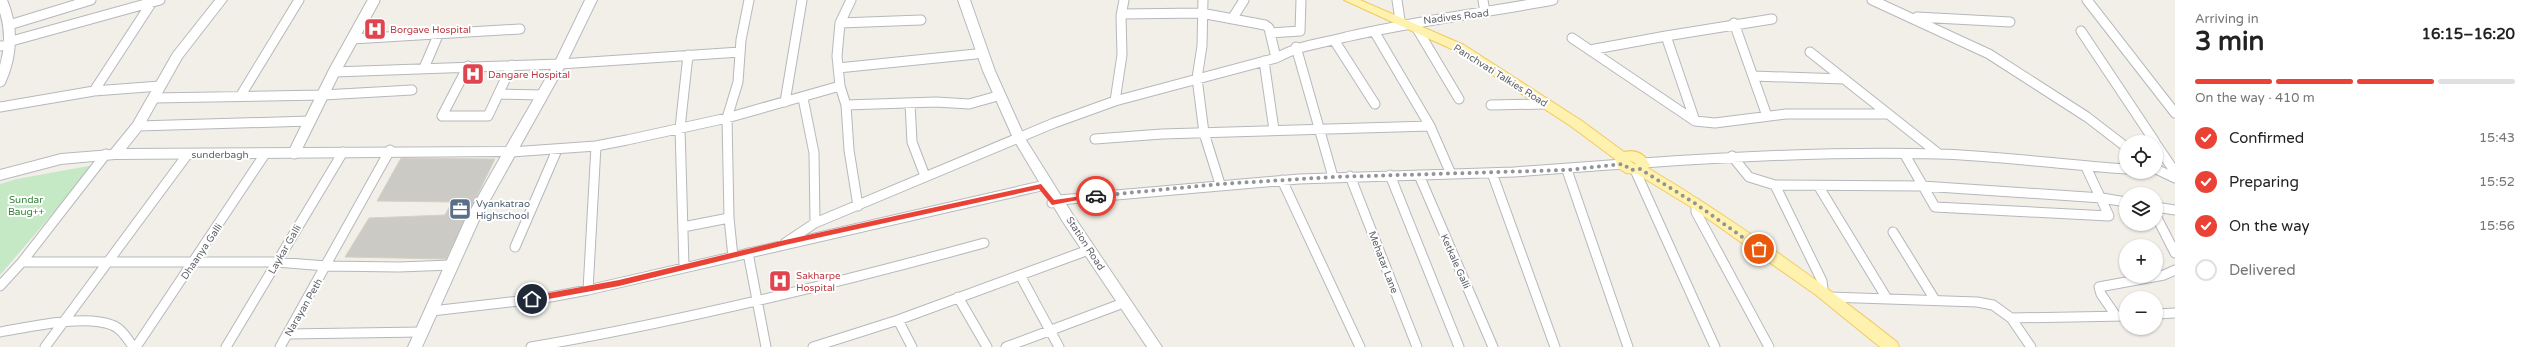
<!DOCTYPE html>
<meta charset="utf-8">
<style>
:root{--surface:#fff;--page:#f6f6f6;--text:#222;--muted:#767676;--line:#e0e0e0;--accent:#ea4335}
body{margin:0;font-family:"Varela Round",sans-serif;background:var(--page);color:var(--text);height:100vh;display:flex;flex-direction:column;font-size:15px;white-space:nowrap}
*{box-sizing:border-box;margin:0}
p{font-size:13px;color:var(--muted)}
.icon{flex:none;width:22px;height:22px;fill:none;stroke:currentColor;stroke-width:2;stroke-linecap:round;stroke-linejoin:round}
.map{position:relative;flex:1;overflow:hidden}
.drawer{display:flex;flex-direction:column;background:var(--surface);width:360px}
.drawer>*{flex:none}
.controls{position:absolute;left:2119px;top:135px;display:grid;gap:8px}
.controls a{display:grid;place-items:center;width:44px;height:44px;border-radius:50%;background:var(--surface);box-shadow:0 1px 3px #0004;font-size:20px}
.pin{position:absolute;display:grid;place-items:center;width:34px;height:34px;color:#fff;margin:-17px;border:2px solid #fff;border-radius:50%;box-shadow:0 1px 4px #0007}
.courier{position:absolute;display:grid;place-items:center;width:40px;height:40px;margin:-20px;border:3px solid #ea4335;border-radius:50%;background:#fff;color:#222;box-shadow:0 1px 5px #0007}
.overview em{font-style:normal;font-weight:800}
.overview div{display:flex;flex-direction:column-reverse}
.overview{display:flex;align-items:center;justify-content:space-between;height:68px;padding:0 20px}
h1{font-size:26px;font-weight:800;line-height:30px}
.bar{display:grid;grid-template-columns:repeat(4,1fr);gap:6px 4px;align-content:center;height:48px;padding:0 20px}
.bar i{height:5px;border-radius:3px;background:var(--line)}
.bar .selected{background:var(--accent)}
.bar p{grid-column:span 4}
ol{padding:0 20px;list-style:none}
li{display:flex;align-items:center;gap:12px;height:44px}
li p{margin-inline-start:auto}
li .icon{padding:4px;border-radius:50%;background:var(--accent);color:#fff;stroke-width:4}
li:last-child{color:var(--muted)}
li i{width:22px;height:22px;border:2px solid var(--line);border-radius:50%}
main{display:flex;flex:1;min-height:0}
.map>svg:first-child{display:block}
.green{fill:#c5e8c5}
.building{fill:#cccac5;stroke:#d6d1c6}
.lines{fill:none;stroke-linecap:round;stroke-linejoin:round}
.minor-casing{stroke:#b5b8bc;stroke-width:11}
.tertiary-casing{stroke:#b5b8bc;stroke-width:13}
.secondary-casing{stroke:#b6babf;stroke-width:2}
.primary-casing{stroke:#f2c960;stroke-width:2}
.minor{stroke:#fff;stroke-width:9}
.tertiary{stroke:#fff;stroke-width:11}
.secondary{fill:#fff;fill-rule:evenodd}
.primary{fill:#fff2af;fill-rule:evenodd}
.route{fill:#ea4335}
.done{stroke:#929495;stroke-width:4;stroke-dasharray:0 7.2}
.labels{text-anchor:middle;stroke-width:4;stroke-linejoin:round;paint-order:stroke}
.street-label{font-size:10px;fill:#5f6368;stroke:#fff}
.health-label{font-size:10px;fill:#be3a42;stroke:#fff;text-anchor:start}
.park-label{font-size:10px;fill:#348238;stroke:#fff}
.service-label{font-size:10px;fill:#4e5e75;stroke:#fff;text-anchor:start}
</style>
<main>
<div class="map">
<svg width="2175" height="347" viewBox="0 0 2175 347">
<rect width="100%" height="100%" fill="#f1efe8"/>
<path class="green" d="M 94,165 L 0,275 L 0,184 L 17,179 Z"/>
<path class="building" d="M 401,158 L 495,159 L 446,259 L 345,257 L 369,218 L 445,215 L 452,202 L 377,201 Z"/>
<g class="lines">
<g class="minor-casing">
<path id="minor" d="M 851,0 L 840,23 L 837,56 L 840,86 L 846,105 L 849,150 L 858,206
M 1203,0 L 1202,46 L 1197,78 L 1204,133 L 1220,184
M 1397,0 L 1400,20
M 1483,0 L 1485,13
M 1872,0 L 1989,54 L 2087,117 L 2126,147
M 2087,0 L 2175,113
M 1122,14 L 1201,13 L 1265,25 L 1269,28 L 1276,58
M 1917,17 L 2010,22
M 1232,19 L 1244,0
M 1772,19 L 1666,36 L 1695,121 L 1715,123 L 1786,114 L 1887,114
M 840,23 L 921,20
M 1734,23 L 1767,116
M 9,25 L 91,0
M 1416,27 L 1459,99
M 2081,31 L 2155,142
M 1270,33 L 1300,31 L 1301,0
M 1572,38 L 1695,121
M 352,39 L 520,29
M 1334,40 L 1375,104
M 8,42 L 160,0
M 0,46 L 8,45
M 1296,47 L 1333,177
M 1590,50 L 1666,36
M 1810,52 L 1939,154
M 1264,61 L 1274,130
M 468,66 L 442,116 L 488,116 L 512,65
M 424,68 L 439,33
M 838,68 L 976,54
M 334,72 L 560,64 L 740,52
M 1753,76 L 1844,79
M 94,91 L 152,2
M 499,94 L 543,95
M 241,95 L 299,0
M 154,98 L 323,95 L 412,90
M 803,98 L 814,153 L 815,223
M 1115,101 L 1122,55 L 1121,16 L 1124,0
M 785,102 L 802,0
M 910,103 L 912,142 L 925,176
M 846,105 L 936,102 L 969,104 L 994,97
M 1491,105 L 1546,104
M 0,107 L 94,91 L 160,86
M 138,126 L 310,121
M 1430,126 L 1451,174
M 1095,139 L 1162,134 L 1430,126 L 1374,31
M 2156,144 L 2175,172
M 511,152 L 596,146 L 627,140 L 727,118 L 840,86
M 1905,155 L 1935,207 L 2109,216 L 2086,167
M 1732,156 L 1749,177 L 1775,185 L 1922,186 L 2102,198 L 2126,202
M 1643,163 C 1741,156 1840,151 1939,154 C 2002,156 2064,165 2126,169
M 2156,169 L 2175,178
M 1567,170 L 1628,347
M 1635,170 L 1715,347
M 1492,173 L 1555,347
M 1390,175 L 1459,347
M 1419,175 L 1493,347
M 1350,176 L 1417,347
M 1282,180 L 1360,347
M 1775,185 L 1822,281 L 1823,289 L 1821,291
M 1819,187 L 1886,297
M 1052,203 L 1059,200 L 1299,179 L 1514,172 L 1623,164
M 1696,203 L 1696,212 L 1769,347
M 2156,207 L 2175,210
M 2156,216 L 2175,253
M 683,227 L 729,218
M 1893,232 L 1935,300
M 785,243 L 815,223 L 1054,123 L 1115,101 L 1276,58 C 1300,45 1319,44 1346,37 C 1414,21 1484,13 1553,0
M 515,247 L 557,150
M 748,253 L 766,347
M 733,257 L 729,218 L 727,118 L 738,82 L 741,40 L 749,0
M 22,262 L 276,262 L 326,266 L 399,267 L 451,265
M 684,267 L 680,128 L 688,55
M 1020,275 L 1059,347
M 0,286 L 22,262 L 106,154
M 588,290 L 596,146
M 958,297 L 987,347
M 1829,297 L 1977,302 L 1993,305 L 2011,318 L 2126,316
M 432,311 L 545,298 L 588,290 L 1041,186
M 2156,314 L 2175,313
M 2116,316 L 2101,294 L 2099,287 L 2164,275 L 2175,270
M 2011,318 L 2031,347
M 898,320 L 912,347
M 0,332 C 30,327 84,314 112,325 C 121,328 128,339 133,347
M 287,334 L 422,332
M 45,347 L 187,155
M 136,347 L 265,154
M 226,347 L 343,152
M 280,347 L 390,150
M 531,347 C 684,321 834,284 984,243
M 813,347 L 898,320 L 1083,252
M 1006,347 L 1118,305"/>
</g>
<g class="tertiary-casing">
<path id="tertiary" d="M 0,81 C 12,55 13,26 1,0
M 294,153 L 334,72 L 374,0"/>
</g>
<g class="secondary-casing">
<path id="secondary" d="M 215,0 L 227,0 L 182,58 L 142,129 L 126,149 L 506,147 L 554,64 L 585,0 L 597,0 L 566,64 L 480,218 L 422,347 L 408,347 L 466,218 L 501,156 L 115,159 L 61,164 L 0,180 L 0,170 L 61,154 L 111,150 L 133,123 L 173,53 Z
M 958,0 L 970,0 L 995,71 L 1026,140 L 1073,215 L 1162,347 L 1147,347 L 1063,222 L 1014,140 L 983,71 Z"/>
</g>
<g class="primary-casing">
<path id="primary" d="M 1344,0 L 1360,0 L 1464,45 L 1582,121 L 1624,152 C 1636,149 1645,154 1650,165 L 1648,168 C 1735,220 1817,279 1897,342 L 1899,347 L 1880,347 L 1816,295 L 1691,207 L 1637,174 L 1626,173 L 1618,168 L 1615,159 L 1572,127 L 1456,51 ZM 1629,160 L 1635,163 L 1636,164 L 1634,164 Z"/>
</g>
<use href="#minor" class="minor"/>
<use href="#tertiary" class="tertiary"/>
<use href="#secondary" class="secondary"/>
<use href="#primary" class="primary"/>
</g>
<path class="route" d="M 1041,184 L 1054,200 L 1096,194 L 1099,196 L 1052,205 L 1039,189 L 785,245 L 619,286 L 532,302 L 528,299 L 532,296 L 619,280 L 785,240 Z"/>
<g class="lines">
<path class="done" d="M 1096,196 L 1220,184 L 1333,177 L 1567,170 L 1623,164 L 1631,170 L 1640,169 L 1696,204 L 1759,249"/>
</g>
<defs>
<g id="hospital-square" transform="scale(1.15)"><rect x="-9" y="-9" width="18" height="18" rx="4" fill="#e0444e" stroke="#fff"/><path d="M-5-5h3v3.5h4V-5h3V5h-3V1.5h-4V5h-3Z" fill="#fff"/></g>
<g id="office-square" transform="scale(1.15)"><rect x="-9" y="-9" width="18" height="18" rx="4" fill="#5c6f8a" stroke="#fff"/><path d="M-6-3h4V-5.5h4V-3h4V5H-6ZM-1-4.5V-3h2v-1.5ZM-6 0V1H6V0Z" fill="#fff"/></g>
</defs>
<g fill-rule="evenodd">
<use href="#hospital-square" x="375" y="29"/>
<use href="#hospital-square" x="473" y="74"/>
<use href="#office-square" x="460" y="209"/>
<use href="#hospital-square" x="780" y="281"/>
</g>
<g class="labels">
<g class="street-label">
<text transform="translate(1456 16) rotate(-7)" y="4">Nadives Road</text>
<text transform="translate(1501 75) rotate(32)" y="4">Panchvati Talkies Road</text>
<text x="220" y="158">sunderbagh</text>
<text transform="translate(1086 243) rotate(57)" y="4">Station Road</text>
<text transform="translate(284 249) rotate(-60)" y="4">Laykar Galli</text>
<text transform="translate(201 251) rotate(-56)" y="4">Dhaanya Galli</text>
<text transform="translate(1456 261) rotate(66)" y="4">Ketkale Galli</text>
<text transform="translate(1384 262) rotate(69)" y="4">Mehatar Lane</text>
<text transform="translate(303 307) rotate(-60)" y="4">Narayan Peth</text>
</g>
<g class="health-label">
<text x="390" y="33">Borgave Hospital</text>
<text x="488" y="78">Dangare Hospital</text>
<text x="796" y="279">Sakharpe<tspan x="796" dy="12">Hospital</tspan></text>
</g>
<g class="park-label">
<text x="26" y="203">Sundar<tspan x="26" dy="12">Baug++</tspan></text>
</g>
<g class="service-label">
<text x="476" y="207">Vyankatrao<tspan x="476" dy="12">Highschool</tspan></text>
</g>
</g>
</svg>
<div class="controls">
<a><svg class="icon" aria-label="locate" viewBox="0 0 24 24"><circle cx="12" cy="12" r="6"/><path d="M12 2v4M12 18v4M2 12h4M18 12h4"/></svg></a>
<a><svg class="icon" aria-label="layers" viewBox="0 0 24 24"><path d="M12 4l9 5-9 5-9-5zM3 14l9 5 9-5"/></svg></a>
<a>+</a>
<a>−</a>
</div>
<div class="pin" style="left:1759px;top:249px;background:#ea580c"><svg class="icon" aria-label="bag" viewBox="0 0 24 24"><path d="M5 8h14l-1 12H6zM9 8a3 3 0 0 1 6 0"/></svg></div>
<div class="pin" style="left:532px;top:299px;background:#1f2937"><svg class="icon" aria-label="home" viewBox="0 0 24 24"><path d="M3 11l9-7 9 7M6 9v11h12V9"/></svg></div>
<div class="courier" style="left:1096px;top:196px"><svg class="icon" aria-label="car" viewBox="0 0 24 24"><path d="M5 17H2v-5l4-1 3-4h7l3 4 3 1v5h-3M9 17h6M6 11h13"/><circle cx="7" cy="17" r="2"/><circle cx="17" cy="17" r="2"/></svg></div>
</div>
<section class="drawer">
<div class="overview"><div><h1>3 min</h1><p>Arriving in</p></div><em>16:15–16:20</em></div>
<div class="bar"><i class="selected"></i><i class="selected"></i><i class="selected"></i><i></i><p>On the way · 410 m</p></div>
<ol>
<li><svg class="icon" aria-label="check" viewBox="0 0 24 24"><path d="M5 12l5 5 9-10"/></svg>Confirmed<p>15:43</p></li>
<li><svg class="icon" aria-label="check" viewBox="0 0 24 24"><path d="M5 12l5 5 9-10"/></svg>Preparing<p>15:52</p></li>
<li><svg class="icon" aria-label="check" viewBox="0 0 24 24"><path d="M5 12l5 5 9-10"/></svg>On the way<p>15:56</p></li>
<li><i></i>Delivered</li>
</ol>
</section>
</main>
